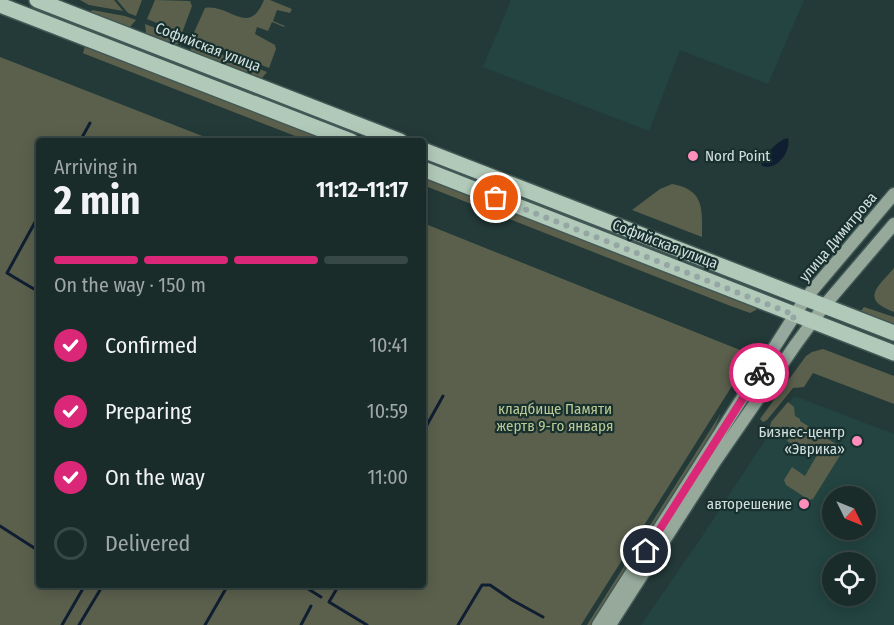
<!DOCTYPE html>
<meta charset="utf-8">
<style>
:root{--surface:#1a2c2a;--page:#273836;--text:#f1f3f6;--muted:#9fa7a8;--line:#384847;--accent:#db2777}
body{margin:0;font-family:"Fira Sans Condensed",sans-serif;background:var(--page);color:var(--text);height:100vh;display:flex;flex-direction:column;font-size:22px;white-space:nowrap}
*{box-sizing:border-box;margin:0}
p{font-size:20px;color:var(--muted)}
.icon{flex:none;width:33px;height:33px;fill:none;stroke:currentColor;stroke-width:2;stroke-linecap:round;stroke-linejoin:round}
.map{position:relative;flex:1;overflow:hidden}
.side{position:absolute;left:36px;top:138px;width:390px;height:450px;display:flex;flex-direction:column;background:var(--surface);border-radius:6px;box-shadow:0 3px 15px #0003,0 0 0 2px var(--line)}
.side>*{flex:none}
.needle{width:39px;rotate:133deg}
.fabs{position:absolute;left:822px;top:486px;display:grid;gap:12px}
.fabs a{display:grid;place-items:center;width:54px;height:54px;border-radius:50%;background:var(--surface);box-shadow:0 3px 15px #0003,0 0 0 2px var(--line);font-size:30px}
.pin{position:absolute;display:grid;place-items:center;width:51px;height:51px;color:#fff;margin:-26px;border:3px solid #fff;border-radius:50%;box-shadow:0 2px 6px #0007}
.courier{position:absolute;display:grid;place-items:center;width:60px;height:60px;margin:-30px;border:4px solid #db2777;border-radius:50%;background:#fff;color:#222;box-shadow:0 2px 8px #0007}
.headline em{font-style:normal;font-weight:700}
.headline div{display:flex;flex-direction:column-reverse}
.headline{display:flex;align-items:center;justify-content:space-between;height:102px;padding:0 18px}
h1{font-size:39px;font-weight:700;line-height:45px}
.bar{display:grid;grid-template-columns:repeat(4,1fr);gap:9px 6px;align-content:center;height:72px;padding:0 18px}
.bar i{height:8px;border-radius:4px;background:var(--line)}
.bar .active{background:var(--accent)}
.bar p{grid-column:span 4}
ol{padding:0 18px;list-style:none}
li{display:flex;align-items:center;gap:18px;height:66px}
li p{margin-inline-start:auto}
li .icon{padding:6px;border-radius:50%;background:var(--accent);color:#fff;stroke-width:4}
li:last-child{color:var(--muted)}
li i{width:33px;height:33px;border:3px solid var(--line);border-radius:50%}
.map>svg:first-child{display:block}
.built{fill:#234441;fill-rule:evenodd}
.green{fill:#5b604d}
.water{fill:#0f1e31}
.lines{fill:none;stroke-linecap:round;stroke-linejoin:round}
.stream{stroke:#0f1e31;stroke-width:3}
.secondary-casing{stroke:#425856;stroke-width:15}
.primary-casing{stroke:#425856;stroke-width:18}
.secondary{stroke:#96a99b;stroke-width:12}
.primary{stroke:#b1c9b8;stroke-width:15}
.done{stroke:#95a6a4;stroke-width:6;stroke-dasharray:0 10.8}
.route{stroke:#db2777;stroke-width:8}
.poi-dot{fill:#ff8ebb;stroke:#18302e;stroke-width:2}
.labels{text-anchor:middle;stroke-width:4.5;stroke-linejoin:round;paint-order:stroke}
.street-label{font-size:15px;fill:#d2e0de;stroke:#18302e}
.poi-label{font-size:15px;fill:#d2e0de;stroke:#18302e;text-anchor:end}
.park-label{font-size:15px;fill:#bbca95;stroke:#18302e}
</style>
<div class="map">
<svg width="894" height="625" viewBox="0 0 894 625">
<rect width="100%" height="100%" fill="#233a38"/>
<path class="built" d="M 511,0 L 804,0 L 768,84 L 680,50 L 649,131 L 483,67 Z
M 794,396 L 894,434 L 894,625 L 641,625 L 699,541 ZM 832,496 L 866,496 L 866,530 L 832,530 ZM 832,562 L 866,562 L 866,596 L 832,596 Z"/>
<path class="green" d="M 80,0 L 114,0 L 123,11 L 89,5 Z
M 117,0 L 142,0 L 136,16 L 128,13 Z
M 155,0 L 190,1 L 192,6 L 182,33 L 147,19 Z
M 264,0 L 270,0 L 292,9 L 290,13 L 277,10 L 273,21 L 285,26 L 284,27 L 272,22 L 268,31 L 257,27 L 255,34 L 275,45 L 276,49 L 269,68 L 192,37 L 205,8 C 229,3 249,38 264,0 Z
M 92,10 L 125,16 L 136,20 L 130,27 L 91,12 Z
M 145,24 L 181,38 L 178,44 L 175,45 L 146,33 Z
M 190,42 L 267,72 L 262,78 L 191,51 Z
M 85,46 L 329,141 L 308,141 L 85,54 L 83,53 Z
M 0,57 L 215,141 L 39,141 L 39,585 L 423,585 L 423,223 L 740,350 L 745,364 L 744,367 L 581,625 L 0,625 Z
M 423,178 L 757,308 L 756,310 L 750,313 L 728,305 L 423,185 Z
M 672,184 C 705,190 702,209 702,237 L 632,210 L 660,189 Z
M 894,268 L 894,312 C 860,299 877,288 894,268 Z
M 864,307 L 894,317 L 894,325 L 860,312 Z
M 823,349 L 894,376 L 894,404 L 813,373 L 804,387 L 793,388 L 767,420 L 763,422 L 760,419 L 806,356 L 812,352 Z
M 788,402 L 794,407 L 795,416 L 800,419 L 800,421 L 844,449 L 813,499 L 809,500 L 786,485 L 784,480 L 792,467 L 805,476 L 817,455 L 805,447 L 803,450 L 787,441 L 790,436 L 779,427 L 774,429 L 770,427 L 771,422 Z
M 721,413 L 704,451 L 592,625 L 587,625 Z"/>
<path class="water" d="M 788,138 C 791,152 777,171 762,166 L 760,158 C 770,153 777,140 788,138 Z"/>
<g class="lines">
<path class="stream" d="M 80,141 L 90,123
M 39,215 L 7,273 L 39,292
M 423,432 L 443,396
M 0,526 L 39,551
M 302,585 L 321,597
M 339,585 L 329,602 L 367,625
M 62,625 L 85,585
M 79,625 L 103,585
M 205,625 L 228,585
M 301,625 L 311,606
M 458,625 L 482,585 L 490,585 L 512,600 L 543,617"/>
<g class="secondary-casing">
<path id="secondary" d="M 598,625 L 805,299 L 894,194
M 610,625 L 716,460 L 796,344 L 824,306 L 894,224"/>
</g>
<g class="primary-casing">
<path id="primary" d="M 37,0 L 400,141
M 0,5 L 351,141
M 423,150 L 894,333
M 423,169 L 894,353"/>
</g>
<use href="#secondary" class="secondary"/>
<use href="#primary" class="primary"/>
</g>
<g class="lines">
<path class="done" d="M 496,198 L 795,315 L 759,373"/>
<path class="route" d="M 646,551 L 759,373"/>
</g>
<g class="poi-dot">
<circle cx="693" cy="156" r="6"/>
<circle cx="857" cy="441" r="6"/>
<circle cx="804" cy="504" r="6"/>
</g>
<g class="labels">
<g class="street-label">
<text transform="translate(208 47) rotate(21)" y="5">Софийская улица</text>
<text transform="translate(838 237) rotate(-50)" y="5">улица Димитрова</text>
<text transform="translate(665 244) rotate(21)" y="5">Софийская улица</text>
</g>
<g class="poi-label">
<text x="705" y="161" text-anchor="start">Nord Point</text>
<text x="845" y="437">Бизнес-центр<tspan x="845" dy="17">«Эврика»</tspan></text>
<text x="792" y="509">авторешение</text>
</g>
<g class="park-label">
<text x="555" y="414">кладбище Памяти<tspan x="555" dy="17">жертв 9-го января</tspan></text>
</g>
</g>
</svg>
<div class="fabs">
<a><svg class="needle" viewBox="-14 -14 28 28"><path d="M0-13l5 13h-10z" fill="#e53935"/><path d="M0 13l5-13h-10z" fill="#9fa7a8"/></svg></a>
<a><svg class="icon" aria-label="locate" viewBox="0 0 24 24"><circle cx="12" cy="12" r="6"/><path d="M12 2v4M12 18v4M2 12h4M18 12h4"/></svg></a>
</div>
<div class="pin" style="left:496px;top:198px;background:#ea580c"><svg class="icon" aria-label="bag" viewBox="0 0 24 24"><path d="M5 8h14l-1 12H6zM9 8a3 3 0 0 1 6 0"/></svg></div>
<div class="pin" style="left:646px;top:551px;background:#1f2937"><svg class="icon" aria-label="home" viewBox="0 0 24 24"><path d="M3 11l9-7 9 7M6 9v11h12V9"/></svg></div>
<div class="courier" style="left:759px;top:373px"><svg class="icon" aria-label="bike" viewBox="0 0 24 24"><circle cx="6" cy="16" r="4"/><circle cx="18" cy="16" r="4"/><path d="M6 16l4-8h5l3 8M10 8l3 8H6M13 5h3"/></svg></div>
<section class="side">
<div class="headline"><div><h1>2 min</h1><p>Arriving in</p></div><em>11:12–11:17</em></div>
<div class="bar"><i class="active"></i><i class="active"></i><i class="active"></i><i></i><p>On the way · 150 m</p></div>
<ol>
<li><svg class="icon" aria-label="check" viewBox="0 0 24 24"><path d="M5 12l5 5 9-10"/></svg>Confirmed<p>10:41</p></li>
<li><svg class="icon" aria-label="check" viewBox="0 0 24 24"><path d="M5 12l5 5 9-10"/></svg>Preparing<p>10:59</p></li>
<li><svg class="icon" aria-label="check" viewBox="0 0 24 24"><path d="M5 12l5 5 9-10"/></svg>On the way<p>11:00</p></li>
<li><i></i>Delivered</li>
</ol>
</section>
</div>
